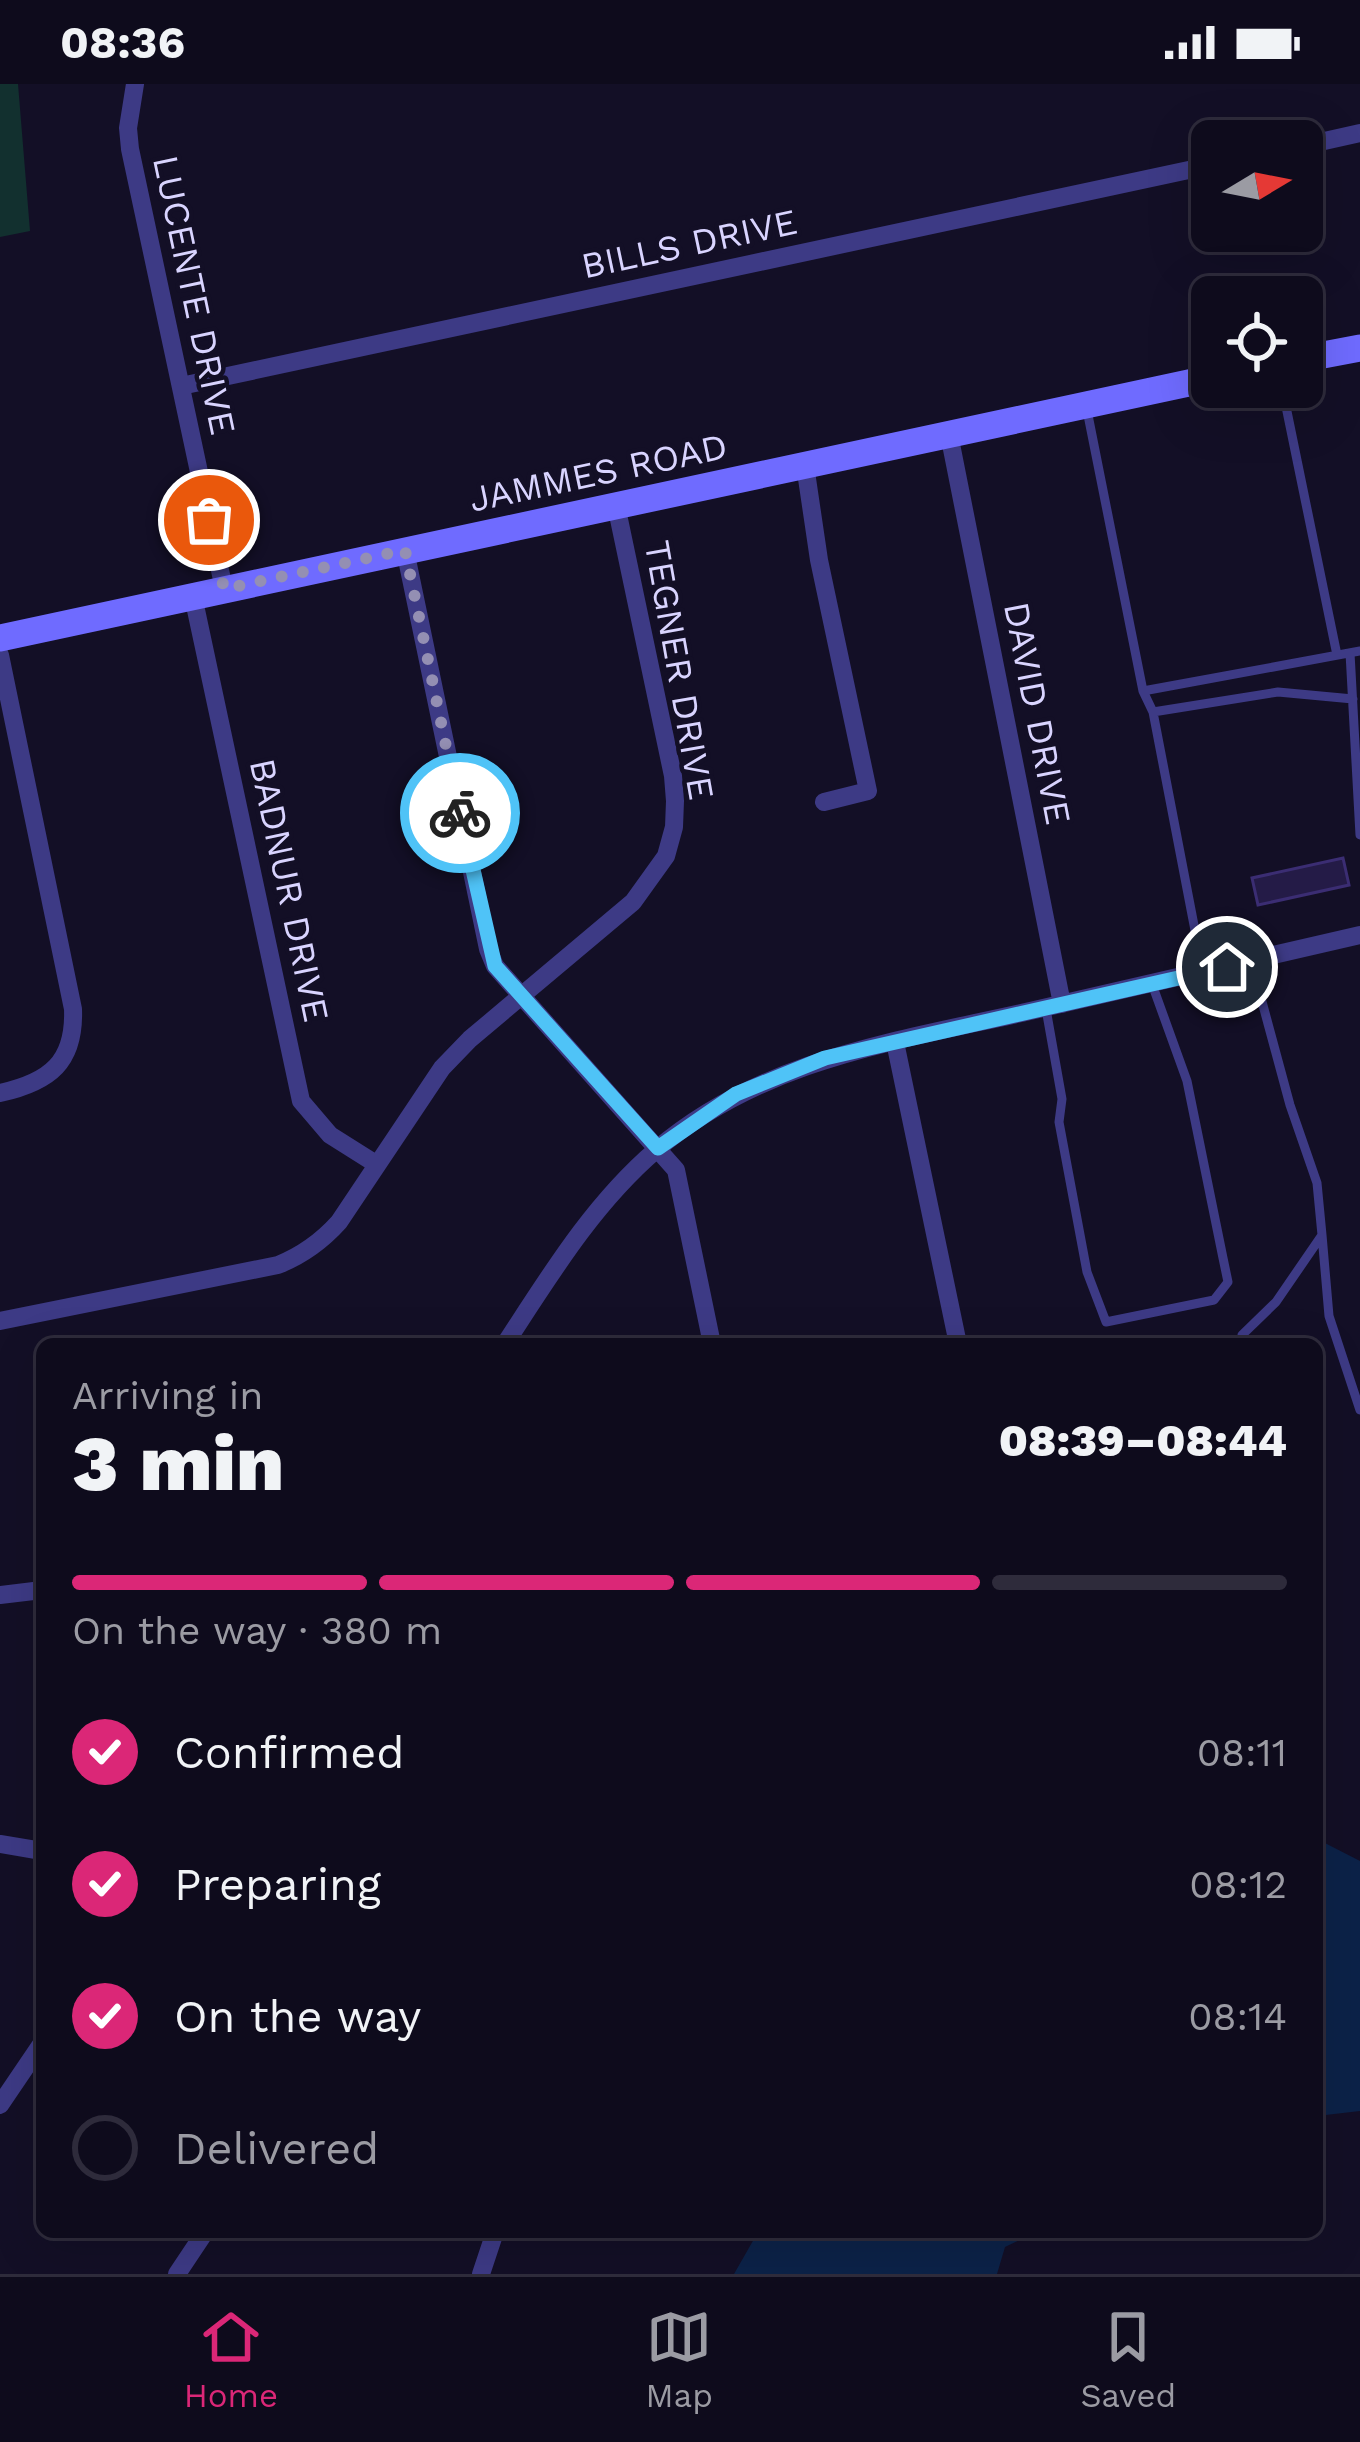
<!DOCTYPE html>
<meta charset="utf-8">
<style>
:root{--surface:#0e0b1c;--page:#171425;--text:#f1f3f6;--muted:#9b9ba3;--line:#2e2b3b;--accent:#db2777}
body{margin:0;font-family:"Work Sans",sans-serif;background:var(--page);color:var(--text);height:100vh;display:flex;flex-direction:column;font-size:45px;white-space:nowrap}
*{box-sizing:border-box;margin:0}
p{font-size:39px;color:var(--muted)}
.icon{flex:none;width:66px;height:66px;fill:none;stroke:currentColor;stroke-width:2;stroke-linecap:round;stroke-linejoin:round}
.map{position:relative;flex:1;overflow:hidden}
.details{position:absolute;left:36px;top:1254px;width:1287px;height:900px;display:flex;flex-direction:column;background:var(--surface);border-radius:18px;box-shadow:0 12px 48px #0002,0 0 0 3px var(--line)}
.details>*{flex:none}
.needle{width:78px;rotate:80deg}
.controls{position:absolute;left:1191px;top:36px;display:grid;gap:24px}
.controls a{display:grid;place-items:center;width:132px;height:132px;border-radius:18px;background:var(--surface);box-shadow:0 12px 48px #0002,0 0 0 3px var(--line);font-size:60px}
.pin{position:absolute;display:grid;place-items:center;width:102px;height:102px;color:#fff;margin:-51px;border:6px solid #fff;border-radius:50%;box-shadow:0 3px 12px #0007}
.courier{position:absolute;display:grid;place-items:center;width:120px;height:120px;margin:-60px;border:9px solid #4fc3f7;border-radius:50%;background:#fff;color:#222;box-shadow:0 3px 15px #0007}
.summary em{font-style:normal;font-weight:800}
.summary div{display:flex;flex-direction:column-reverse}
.summary{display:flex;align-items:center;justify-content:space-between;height:204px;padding:0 36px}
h1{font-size:78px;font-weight:800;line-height:90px}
.bar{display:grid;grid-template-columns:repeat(4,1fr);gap:18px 12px;align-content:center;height:144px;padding:0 36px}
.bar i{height:15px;border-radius:9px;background:var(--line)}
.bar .on{background:var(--accent)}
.bar p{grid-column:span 4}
ol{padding:0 36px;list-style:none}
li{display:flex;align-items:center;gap:36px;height:132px}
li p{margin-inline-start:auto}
li .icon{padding:12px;border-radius:50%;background:var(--accent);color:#fff;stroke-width:4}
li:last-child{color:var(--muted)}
li i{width:66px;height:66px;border:6px solid var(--line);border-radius:50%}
.status{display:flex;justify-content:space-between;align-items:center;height:84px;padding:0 60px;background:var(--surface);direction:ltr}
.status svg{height:33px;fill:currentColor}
.dock{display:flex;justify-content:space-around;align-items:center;height:168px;border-top:3px solid var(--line);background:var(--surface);font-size:33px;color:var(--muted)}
.dock a{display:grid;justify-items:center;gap:6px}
.dock .on{color:var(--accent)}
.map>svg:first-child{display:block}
.green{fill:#12302f}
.water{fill:#0c2248}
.building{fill:#241b47;stroke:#3b2d73;stroke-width:3}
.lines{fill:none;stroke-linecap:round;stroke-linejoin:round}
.lane{stroke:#3d3a85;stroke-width:9}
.street{stroke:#3d3a85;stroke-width:18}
.secondary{stroke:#6f6bff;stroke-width:27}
.done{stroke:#948fb3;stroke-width:12;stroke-dasharray:0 21.6}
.route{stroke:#4fc3f7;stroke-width:15}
.labels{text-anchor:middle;stroke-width:9;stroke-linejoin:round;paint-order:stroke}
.street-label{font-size:36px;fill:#d9d4ff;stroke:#130f26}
</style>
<div class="status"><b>08:36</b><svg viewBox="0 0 49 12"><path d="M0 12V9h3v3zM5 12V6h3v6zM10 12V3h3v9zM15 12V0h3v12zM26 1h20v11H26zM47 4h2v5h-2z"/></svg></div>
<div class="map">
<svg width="1360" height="2190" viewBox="0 0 1360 2190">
<rect width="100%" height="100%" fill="#130f26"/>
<path class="green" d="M 0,0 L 18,0 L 30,147 L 0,153 Z"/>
<path class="water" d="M 1321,1757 L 1360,1777 L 1360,2027 L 1317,2032 L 1317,1758 Z
M 758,2148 L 1036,2148 L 1005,2163 L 997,2190 L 734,2190 Z"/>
<path class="building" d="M 1343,774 L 1349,801 L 1258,821 L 1252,794 Z"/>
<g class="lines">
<path class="lane" d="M 1282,303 L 1337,571
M 1087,326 L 1143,607 L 1360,567
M 1350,569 L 1360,751
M 1143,607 L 1153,628 L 1203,888
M 1153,628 L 1278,608 L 1353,615
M 1046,925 L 1062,1015 L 1059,1038 L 1087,1188 L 1106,1238 L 1214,1216 L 1228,1198 L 1223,1174 L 1187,997 L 1152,900
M 1322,1151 L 1329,1232 L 1360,1326
M 1244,1260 L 1242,1251 L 1276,1218 L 1322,1151 L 1317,1099 L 1290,1021 L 1251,877"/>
<path class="street" d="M 135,0 L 128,44 L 130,65 L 224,505
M 1302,62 L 1360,49
M 181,302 L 1212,81
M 949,350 L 1062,920
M 805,381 L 819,476 L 868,707 L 824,718
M 405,466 L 488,865 L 495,882 L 676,1086 L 712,1260
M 193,512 L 301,1017 L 330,1051 L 376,1080
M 0,571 L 73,925 C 75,978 50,998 0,1009
M 895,958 L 958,1260
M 0,1237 L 278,1181 C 303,1171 321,1158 339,1138 L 442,984 L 470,955 L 633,818 L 666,772 L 674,743 L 675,717 L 673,692 L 616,421
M 505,1260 C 550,1191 593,1120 656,1066 C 762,975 898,957 1030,927 C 1140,902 1250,877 1360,851
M 0,1511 L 42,1506
M 0,1760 L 42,1767
M 0,2021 L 42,1959
M 177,2190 L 205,2148
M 481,2190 L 495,2148"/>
<path class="secondary" d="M 1302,275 L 1360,264
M 0,554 L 1212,294"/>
</g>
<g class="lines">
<path class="done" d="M 209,436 L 224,505 L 405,466 L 460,729"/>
<path class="route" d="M 460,729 L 495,882 L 658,1064 L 736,1010 L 825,974 L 1227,883"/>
</g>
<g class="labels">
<g class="street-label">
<text transform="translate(689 159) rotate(-12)" y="13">BILLS DRIVE</text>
<text transform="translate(195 211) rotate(78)" y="13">LUCENTE DRIVE</text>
<text transform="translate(598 388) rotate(-12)" y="13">JAMMES ROAD</text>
<text transform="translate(680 586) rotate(80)" y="13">TEGNER DRIVE</text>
<text transform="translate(1038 629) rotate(79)" y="13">DAVID DRIVE</text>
<text transform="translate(290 806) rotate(78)" y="13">BADNUR DRIVE</text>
</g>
</g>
</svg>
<div class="controls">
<a><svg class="needle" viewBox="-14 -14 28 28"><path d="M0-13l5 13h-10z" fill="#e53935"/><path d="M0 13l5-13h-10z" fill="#9b9ba3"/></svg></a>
<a><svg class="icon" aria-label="locate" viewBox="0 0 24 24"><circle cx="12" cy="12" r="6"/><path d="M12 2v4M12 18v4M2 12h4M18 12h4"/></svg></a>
</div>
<div class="pin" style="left:209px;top:436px;background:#ea580c"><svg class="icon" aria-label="bag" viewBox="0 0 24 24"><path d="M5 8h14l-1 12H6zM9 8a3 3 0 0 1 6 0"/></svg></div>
<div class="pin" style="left:1227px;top:883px;background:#1f2937"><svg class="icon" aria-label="home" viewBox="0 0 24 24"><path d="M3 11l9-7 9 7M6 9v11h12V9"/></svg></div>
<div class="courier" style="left:460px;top:729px"><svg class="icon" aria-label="bike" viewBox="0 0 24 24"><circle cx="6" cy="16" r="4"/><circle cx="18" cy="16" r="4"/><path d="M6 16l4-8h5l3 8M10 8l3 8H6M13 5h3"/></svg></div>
<section class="details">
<div class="summary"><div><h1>3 min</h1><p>Arriving in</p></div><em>08:39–08:44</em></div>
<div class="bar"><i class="on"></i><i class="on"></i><i class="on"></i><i></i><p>On the way · 380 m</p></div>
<ol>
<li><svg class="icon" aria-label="check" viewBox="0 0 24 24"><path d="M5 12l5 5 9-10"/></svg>Confirmed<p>08:11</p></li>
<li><svg class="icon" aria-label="check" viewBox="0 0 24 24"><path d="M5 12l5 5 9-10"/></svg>Preparing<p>08:12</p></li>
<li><svg class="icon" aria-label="check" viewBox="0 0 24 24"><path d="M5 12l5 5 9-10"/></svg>On the way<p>08:14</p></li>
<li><i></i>Delivered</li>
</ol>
</section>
</div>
<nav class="dock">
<a class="on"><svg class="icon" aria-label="home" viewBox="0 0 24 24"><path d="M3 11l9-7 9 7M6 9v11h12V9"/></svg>Home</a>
<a><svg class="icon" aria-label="map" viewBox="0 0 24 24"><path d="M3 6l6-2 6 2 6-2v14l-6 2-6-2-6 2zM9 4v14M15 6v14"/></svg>Map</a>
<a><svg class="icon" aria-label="saved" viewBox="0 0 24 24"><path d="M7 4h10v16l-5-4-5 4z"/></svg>Saved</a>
</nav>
